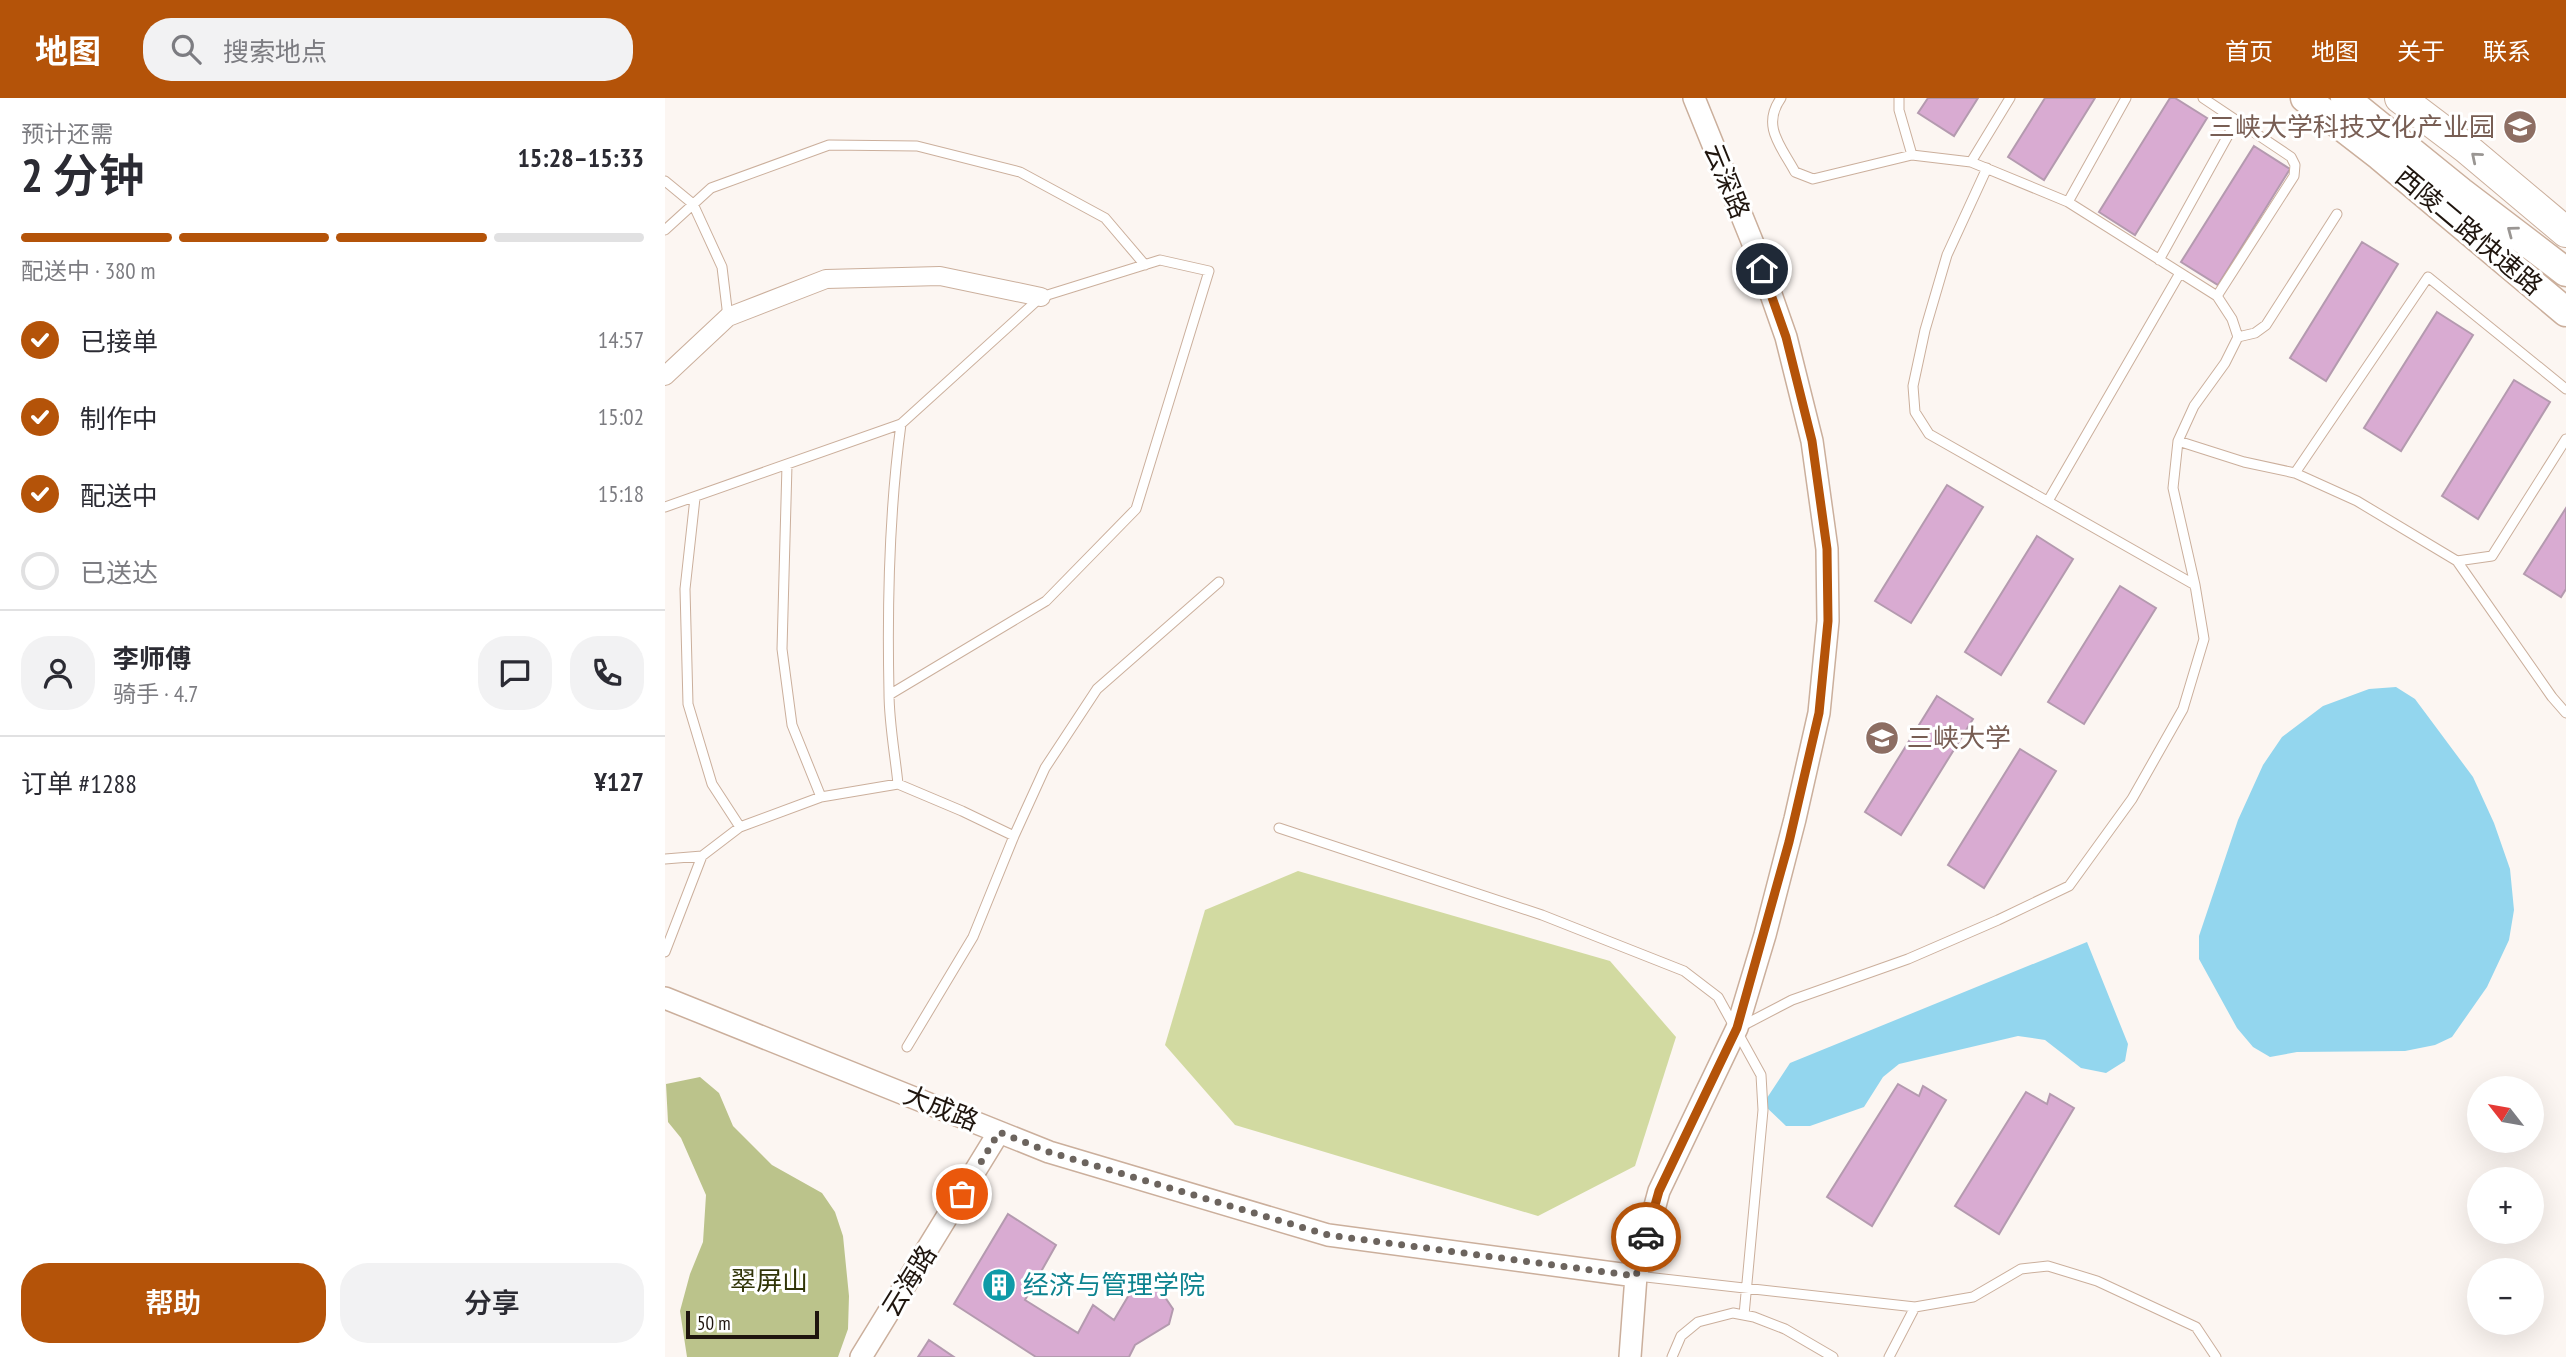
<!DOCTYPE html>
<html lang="zh">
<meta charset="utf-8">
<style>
:root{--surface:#fff;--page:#f2f2f3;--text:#2b2b33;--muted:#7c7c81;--line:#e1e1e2;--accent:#b45309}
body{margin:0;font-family:"PT Sans Narrow","Noto Sans SC",sans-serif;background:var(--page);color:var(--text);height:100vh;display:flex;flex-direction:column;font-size:26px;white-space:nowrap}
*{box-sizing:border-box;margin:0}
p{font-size:23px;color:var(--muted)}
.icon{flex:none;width:38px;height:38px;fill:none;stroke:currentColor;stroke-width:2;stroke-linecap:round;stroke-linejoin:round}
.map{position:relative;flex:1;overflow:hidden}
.drawer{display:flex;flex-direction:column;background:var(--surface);width:665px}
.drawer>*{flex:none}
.needle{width:46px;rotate:301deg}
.controls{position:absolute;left:1802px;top:978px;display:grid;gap:14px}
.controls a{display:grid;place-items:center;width:77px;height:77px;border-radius:50%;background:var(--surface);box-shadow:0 7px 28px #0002;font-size:35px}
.scale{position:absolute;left:21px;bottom:18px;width:133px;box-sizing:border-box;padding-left:7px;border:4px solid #1f150e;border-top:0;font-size:19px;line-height:24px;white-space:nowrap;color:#1f150e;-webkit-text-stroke:5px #fff;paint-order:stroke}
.pin{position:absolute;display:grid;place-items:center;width:60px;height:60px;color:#fff;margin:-30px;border:4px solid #fff;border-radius:50%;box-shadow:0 2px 7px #0007}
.courier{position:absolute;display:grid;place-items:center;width:70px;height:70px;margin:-35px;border:5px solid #b45309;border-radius:50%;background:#fff;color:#222;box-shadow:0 2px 9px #0007}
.overview em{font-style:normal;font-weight:600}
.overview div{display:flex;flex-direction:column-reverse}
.overview{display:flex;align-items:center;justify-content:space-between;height:119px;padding:0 21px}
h1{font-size:46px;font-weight:600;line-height:52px}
.bar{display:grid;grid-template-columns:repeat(4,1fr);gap:10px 7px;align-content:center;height:84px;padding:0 21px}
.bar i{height:9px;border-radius:5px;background:var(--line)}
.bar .current{background:var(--accent)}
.bar p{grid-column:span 4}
.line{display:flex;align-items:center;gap:18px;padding:0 21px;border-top:2px solid var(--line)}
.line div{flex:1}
.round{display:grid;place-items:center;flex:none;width:74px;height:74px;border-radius:28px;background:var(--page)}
ol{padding:0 21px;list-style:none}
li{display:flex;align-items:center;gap:21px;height:77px}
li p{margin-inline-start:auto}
li .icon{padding:7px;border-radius:50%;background:var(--accent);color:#fff;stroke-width:4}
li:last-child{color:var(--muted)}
li i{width:38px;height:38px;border:4px solid var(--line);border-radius:50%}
.action{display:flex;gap:14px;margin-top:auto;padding:14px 21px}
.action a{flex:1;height:80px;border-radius:28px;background:var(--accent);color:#fff;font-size:28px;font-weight:600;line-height:80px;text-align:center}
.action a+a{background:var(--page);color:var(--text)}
header{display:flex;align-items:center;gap:42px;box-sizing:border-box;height:98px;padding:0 35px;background:var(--accent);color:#fff}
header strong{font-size:33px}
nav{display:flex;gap:38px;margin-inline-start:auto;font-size:24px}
.search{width:490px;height:63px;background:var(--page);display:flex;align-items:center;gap:18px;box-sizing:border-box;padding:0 24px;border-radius:28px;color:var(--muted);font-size:26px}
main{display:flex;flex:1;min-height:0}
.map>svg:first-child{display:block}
.green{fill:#d2daa1}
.forest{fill:#bbc38b}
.water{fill:#93d6ee}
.building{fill:#d9abd2;stroke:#b49aaf;stroke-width:2}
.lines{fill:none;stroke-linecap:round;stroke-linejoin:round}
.service-casing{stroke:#cbaf9c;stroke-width:11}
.minor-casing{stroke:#cbaf9c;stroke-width:20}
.tertiary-casing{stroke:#cbaf9c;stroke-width:24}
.trunk-casing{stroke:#cbaf9c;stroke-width:31}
.motorway-casing{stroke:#cbaf9c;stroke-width:32}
.service{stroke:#fff;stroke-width:9}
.minor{stroke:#fff;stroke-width:18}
.tertiary{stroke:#fff;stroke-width:21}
.trunk{stroke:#fff;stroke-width:28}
.motorway{stroke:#fff;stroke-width:30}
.oneway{stroke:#9a9693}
.done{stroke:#6c645e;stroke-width:7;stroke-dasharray:0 12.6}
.route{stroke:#b45309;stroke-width:9}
.labels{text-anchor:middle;stroke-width:6;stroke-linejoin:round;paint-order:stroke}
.education-label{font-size:26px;fill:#785e54;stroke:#fff;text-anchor:end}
.street-label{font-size:26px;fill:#1f150e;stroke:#fff}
.park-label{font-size:26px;fill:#303407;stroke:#fff}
.culture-label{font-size:26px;fill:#0d838f;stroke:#fff;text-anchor:start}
</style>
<header>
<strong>地图</strong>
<div class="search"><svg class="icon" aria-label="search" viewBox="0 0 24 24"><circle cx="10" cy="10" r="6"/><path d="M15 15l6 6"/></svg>搜索地点</div>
<nav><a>首页</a><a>地图</a><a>关于</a><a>联系</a></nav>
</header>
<main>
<section class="drawer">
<div class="overview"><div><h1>2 分钟</h1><p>预计还需</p></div><em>15:28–15:33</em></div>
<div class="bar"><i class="current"></i><i class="current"></i><i class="current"></i><i></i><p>配送中 · 380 m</p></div>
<ol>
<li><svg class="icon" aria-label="check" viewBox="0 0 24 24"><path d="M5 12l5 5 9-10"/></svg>已接单<p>14:57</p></li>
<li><svg class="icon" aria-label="check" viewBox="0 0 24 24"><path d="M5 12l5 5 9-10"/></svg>制作中<p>15:02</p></li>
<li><svg class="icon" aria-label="check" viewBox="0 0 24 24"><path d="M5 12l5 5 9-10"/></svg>配送中<p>15:18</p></li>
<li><i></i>已送达</li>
</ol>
<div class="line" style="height:126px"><a class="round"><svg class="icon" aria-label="person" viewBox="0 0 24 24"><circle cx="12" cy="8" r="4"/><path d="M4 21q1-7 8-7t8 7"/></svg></a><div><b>李师傅</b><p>骑手 · 4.7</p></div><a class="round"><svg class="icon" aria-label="chat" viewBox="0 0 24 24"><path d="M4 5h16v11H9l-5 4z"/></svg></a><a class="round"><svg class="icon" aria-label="phone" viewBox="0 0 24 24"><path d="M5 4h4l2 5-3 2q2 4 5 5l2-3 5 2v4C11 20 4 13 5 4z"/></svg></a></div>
<div class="line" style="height:91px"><div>订单 #1288</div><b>¥127</b></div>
<div class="action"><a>帮助</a><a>分享</a></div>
</section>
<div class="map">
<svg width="1901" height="1259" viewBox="0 0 1901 1259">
<rect width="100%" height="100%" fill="#fcf6f2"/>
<path class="green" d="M 633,773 L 945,863 L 1011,939 L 970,1068 L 873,1118 L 570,1027 L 500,947 L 540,812 Z"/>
<path class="forest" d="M 35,979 L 54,995 L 68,1028 L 107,1067 L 157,1095 L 170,1114 L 178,1138 L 184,1198 L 183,1231 L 173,1259 L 22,1259 L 15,1213 L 25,1176 L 38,1144 L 41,1097 L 16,1040 L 3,1024 L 1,986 Z"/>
<path class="water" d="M 1731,589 L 1750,601 L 1808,679 L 1829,725 L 1845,771 L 1849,812 L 1844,842 L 1822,889 L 1787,939 L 1770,947 L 1740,953 L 1632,954 L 1605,959 L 1588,949 L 1572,930 L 1534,861 L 1534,838 L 1573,722 L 1598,667 L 1617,639 L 1658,608 L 1704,591 Z
M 1422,844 L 1463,946 L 1460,963 L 1441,975 L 1416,970 L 1380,942 L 1353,938 L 1234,966 L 1218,979 L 1199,1009 L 1145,1028 L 1121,1028 L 1098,1006 L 1125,965 Z"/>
<path class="building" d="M 1263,0 L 1313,0 L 1289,38 L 1253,15 Z
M 1380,0 L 1430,0 L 1379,82 L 1343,59 Z
M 1505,0 L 1510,0 L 1542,20 L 1470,137 L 1434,114 Z
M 1589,48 L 1625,71 L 1553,187 L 1516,164 Z
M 1697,144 L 1733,166 L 1661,283 L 1625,260 Z
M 1772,214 L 1808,237 L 1736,353 L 1699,330 Z
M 1849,282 L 1885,304 L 1813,421 L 1777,398 Z
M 1282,387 L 1318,409 L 1246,525 L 1210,503 Z
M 1901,410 L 1901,491 L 1896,499 L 1859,476 Z
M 1372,438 L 1408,461 L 1336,577 L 1300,554 Z
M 1455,488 L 1491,510 L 1419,626 L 1383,604 Z
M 1272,598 L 1308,621 L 1236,737 L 1200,714 Z
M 1355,651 L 1391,673 L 1319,790 L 1283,767 Z
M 1233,986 L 1254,998 L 1258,988 L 1281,1002 L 1207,1128 L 1162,1099 Z
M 1361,994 L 1382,1006 L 1385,996 L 1409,1010 L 1334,1136 L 1290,1108 Z
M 343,1116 L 391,1147 L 360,1202 L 413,1235 L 428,1207 L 449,1222 L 471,1185 L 493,1189 L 508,1211 L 504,1226 L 470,1247 L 464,1259 L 371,1259 L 289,1206 Z
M 264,1242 L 289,1259 L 253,1259 Z"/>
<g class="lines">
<g class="service-casing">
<path id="service" d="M 1234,0 L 1234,12 L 1247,57
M 1538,0 L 1626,59 L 1630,67 L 1629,78 L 1552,198
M 1306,64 L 1345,0
M 1322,70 L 1282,157 L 1260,232 L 1248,288 L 1250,314 L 1264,336 L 1530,487
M 0,83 L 28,106 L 57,169 L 63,219
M 1403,104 L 1461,0
M 0,132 L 46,90 L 164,47 L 252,48 L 355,74 L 440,120 L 480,167
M 1494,162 L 1571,23
M 1573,239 L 1590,235 L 1601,227 L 1672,116
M 1513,343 L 1579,364 L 1630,375 L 1692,403 L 1792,463 L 1887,599 L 1901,615
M 122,367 L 117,551 L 127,627 L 156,699
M 1630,375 L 1763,179 L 1901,291
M 30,400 L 20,491 L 23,606 L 47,686 L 75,729
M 1383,403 L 1515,175
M 0,409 L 236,326 L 376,199 L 495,162 L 544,173 L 471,411 L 381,503 L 224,597
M 1792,463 L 1827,458 L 1901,341
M 233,686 C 230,656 224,625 224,595 C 222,505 224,415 236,326
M 614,730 L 877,817 L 1019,873 L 1053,899 L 1096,977 L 1098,1012 L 1079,1217
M 0,761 L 37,758 L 75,729 L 156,699 L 233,686 L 297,713 L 349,738
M 0,854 L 37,758
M 1077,928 L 1127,902 L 1243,861 L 1333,822 L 1404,788 L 1467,701 L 1518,611 L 1539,541 L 1530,487 L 1508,390 L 1513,343 L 1529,308 L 1560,265 L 1573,239 L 1567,221 L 1552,198 L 1403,104 L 1306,64 L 1247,57 L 1148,81 L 1130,74 C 1116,48 1096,28 1116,0
M 242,949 L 308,839 L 349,738 L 380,670 L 432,591 L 554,484
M 972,1178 L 1250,1209 L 1308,1199 L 1356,1171 L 1383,1168 L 1432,1183 L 1531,1229 L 1551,1259
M 1007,1259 L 1016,1238 L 1033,1224 L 1068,1215 L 1089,1219 L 1120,1231 L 1168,1259
M 1224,1259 L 1250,1209"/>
</g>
<g class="minor-casing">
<path id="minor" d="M 0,278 L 63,219 L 161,181 L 275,178 L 376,199"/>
</g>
<g class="tertiary-casing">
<path id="tertiary" d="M 0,900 L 384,1054 L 663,1137 L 971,1178
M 196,1259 L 334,1034
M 965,1259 L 971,1178 L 994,1093 L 1072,930 L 1100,837 L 1130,721 L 1154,615 L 1163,523 L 1162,451 L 1147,343 L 1121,239 L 1089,148 L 1029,0"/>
</g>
<g class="trunk-casing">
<path id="trunk" d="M 1640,0 L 1715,58 L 1901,214
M 1680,0 L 1796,94 L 1901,174"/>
</g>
<g class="motorway-casing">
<path id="motorway" d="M 1735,0 L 1801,50 L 1901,134"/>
</g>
<use href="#service" class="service"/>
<use href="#minor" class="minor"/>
<use href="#tertiary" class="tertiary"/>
<use href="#trunk" class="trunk"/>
<use href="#motorway" class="motorway"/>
</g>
<defs><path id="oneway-chevron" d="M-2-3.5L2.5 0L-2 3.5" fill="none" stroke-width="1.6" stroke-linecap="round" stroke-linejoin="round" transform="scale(1.75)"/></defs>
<g class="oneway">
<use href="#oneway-chevron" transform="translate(1811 59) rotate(-140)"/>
<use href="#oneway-chevron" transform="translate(1847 133) rotate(-143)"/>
</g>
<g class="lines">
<path class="done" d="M 297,1096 L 334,1034 L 384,1054 L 663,1137 L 971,1178 L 981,1139"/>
<path class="route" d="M 981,1139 L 994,1093 L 1072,930 L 1124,744 L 1154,615 L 1163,523 L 1162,451 L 1147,343 L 1121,239 L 1097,171"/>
</g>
<defs>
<g id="school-disc" transform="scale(1.75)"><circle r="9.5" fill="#8d6e63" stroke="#fff"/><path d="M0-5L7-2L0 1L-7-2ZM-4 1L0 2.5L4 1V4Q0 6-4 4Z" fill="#fff"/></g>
<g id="university-disc" transform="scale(1.75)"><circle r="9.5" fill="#8d6e63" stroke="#fff"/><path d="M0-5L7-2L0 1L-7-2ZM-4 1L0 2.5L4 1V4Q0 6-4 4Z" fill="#fff"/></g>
<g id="building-disc" transform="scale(1.75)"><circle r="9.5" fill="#0f9aa8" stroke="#fff"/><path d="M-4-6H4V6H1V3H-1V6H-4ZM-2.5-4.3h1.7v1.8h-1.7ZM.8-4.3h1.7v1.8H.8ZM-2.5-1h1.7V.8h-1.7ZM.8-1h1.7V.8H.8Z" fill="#fff"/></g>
</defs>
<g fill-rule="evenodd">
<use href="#school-disc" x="1855" y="29"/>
<use href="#university-disc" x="1217" y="640"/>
<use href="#building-disc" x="334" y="1187"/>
</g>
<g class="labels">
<g class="education-label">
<text x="1830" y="38">三峡大学科技文化产业园</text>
<text x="1242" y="649" text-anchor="start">三峡大学</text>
</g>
<g class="street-label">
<text transform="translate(1062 83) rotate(68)" y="9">云深路</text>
<text transform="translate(1804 133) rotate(40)" y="9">西陵二路快速路</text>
<text transform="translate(276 1010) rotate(22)" y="9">大成路</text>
<text transform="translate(244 1183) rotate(-58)" y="9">云海路</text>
</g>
<g class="park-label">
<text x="104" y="1192">翠屏山</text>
</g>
<g class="culture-label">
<text x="358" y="1196">经济与管理学院</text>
</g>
</g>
</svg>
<div class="controls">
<a><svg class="needle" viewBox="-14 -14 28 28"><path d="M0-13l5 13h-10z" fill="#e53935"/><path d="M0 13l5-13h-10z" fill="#7c7c81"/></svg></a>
<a>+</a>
<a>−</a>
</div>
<div class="scale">50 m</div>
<div class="pin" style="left:297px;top:1096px;background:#ea580c"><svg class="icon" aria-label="bag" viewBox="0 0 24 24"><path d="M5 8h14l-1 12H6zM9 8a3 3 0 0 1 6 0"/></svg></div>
<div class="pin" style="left:1097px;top:171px;background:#1f2937"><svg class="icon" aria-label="home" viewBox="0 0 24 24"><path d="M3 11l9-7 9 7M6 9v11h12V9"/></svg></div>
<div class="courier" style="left:981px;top:1139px"><svg class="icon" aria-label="car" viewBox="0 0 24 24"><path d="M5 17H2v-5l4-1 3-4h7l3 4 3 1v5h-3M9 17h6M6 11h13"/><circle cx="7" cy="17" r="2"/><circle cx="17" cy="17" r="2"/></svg></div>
</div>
</main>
